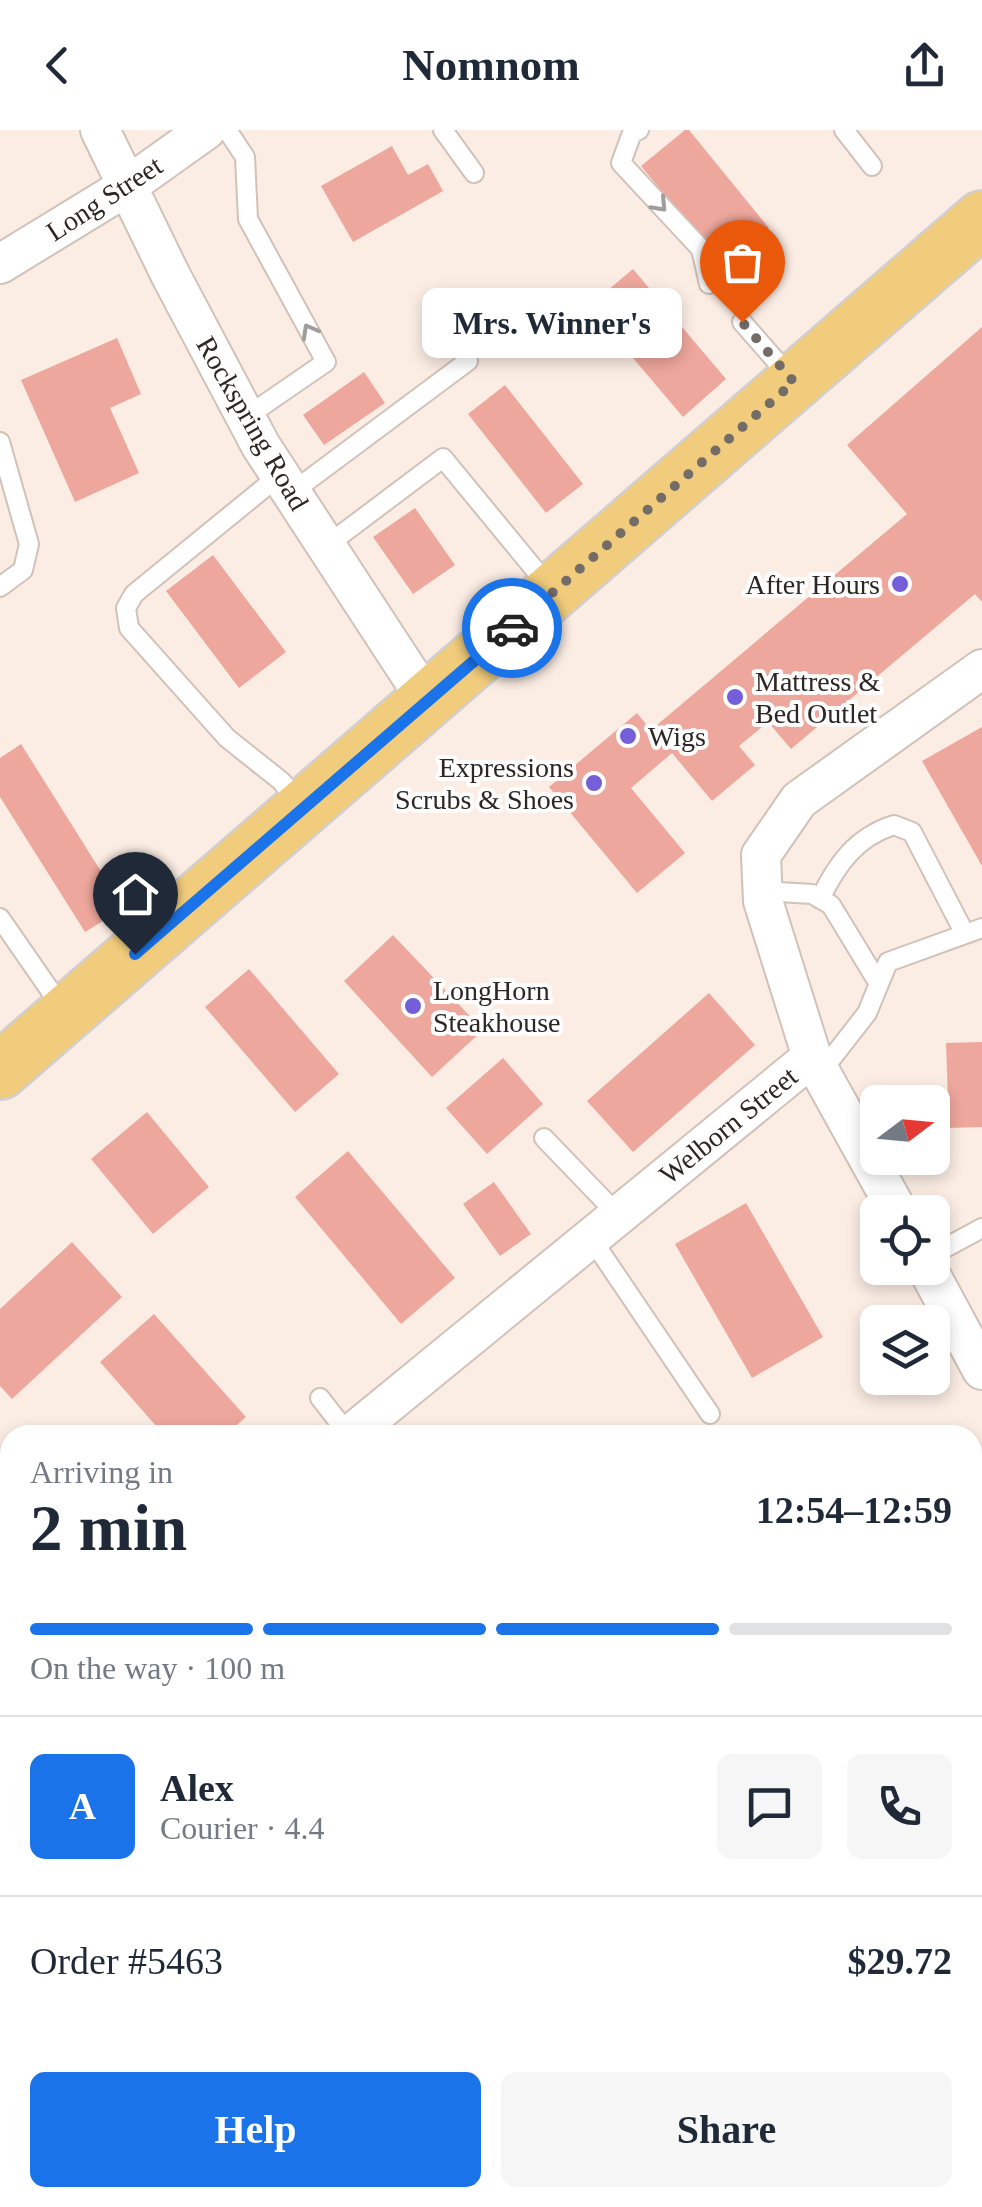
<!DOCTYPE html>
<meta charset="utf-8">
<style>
:root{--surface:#fff;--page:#f6f6f7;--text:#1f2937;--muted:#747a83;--line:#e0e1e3;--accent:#1a73e8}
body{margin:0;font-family:Georgia,serif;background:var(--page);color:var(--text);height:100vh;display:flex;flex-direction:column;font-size:38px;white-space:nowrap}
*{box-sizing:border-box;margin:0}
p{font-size:32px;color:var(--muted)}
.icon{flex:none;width:55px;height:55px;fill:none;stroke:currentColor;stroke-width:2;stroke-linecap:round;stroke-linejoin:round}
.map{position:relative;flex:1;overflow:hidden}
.sheet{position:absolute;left:0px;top:1295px;width:982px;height:782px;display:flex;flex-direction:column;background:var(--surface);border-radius:30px 30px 0 0;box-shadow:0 5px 15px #0003}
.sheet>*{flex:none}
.needle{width:65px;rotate:74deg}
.tools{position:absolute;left:860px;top:955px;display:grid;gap:20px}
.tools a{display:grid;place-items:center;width:90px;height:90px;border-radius:15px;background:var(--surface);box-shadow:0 5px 15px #0003;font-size:50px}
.pin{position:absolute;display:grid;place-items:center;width:85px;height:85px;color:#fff;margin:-102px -42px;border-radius:50% 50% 50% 0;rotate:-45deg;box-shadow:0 0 10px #0007}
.pin .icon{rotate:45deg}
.courier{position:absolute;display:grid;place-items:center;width:100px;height:100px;margin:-50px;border:8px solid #1a73e8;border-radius:50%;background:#fff;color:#222;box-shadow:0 2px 12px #0007}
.bubble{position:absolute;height:70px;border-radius:15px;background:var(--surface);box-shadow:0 5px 15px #0003;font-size:32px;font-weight:800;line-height:70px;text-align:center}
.summary em{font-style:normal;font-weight:800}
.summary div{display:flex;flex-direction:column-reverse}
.summary{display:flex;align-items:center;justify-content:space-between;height:170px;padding:0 30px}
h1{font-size:65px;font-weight:800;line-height:75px}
.bar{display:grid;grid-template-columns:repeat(4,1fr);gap:15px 10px;align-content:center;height:120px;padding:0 30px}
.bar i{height:12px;border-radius:8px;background:var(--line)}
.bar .active{background:var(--accent)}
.bar p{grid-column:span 4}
.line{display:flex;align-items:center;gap:25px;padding:0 30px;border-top:2px solid var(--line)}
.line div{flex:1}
.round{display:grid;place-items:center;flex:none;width:105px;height:105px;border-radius:15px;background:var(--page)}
.primary-button{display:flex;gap:20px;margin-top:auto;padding:20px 30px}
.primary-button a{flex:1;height:115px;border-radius:15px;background:var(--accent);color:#fff;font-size:40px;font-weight:800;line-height:115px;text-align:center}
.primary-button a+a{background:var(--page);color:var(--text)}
header{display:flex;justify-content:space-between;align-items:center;height:130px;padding:0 30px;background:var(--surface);font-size:45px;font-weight:800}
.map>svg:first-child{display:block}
.building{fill:#eea79c}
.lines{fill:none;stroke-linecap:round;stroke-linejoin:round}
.lane-casing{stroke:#d0c2b9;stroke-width:22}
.street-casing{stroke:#d0c2b9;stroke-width:42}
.secondary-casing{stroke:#d0c2b9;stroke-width:58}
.primary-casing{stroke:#d1cfcf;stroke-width:60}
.lane{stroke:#fff;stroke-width:18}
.street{stroke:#fff;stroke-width:38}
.secondary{stroke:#fff;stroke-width:52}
.primary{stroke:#f1cc7c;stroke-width:55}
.oneway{stroke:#a09e9c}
.done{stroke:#746c67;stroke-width:10;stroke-dasharray:0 18}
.route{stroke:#1a73e8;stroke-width:12}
.poi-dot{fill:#745ed9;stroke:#fdfdfd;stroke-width:4}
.labels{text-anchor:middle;stroke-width:8;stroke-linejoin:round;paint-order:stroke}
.street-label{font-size:28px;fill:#2c2723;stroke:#fdfdfd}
.poi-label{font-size:28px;fill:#2c2723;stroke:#fdfdfd;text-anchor:start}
</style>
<header><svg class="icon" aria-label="back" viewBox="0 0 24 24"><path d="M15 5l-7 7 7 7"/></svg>Nomnom<svg class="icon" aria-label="share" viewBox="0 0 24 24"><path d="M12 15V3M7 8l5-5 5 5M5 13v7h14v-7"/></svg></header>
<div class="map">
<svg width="982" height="2077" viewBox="0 0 982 2077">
<rect width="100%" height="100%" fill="#fbede4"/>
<path class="building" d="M 685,0 L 689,0 L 769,98 L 723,136 L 641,36 Z
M 392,16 L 408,45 L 428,34 L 443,61 L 353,112 L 321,56 Z
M 633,139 L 726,249 L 683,287 L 589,176 Z
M 982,197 L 982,472 L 975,464 L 791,619 L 768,592 L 739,616 L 755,635 L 712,671 L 672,623 L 631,658 L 685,723 L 637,763 L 549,657 L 637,583 L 651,600 L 907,384 L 847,315 Z
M 117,208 L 141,264 L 110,278 L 139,343 L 75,372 L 21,250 Z
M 364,242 L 385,273 L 324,315 L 303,285 Z
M 505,255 L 583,354 L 546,383 L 468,284 Z
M 415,378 L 455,435 L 413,464 L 373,407 Z
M 213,425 L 286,522 L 239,558 L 166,461 Z
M 982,597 L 982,736 L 922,631 Z
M 21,614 L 124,778 L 85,802 L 0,667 L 0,628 Z
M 393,805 L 483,900 L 432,947 L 344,851 Z
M 249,839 L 339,944 L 295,982 L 205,877 Z
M 709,863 L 755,915 L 633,1022 L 587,971 Z
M 982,912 L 982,997 L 949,998 L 946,913 Z
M 503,928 L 543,974 L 487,1024 L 446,978 Z
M 147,982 L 209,1057 L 153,1104 L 91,1029 Z
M 348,1021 L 455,1148 L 401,1194 L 295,1067 Z
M 494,1052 L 531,1104 L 500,1126 L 463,1074 Z
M 746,1073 L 823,1207 L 752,1248 L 675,1114 Z
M 72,1112 L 122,1167 L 12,1269 L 0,1256 L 0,1179 Z
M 154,1184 L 246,1287 L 226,1305 L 164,1305 L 100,1232 Z
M 0,1497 L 10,1508 L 10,1540 L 0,1549 Z"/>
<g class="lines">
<g class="lane-casing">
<path id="lane" d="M 227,0 L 245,27 L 248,89 L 326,232 L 246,287
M 443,0 L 474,43
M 639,0 L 632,3 L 621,33 L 701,119 L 709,154
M 844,0 L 872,36
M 742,192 L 791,248
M 0,312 L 29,414 L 23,440 L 0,457
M 280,345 L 134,464 L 126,478 L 129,498 L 227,608 L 281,651 L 300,673
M 291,363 L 468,231
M 326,416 L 443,328 L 550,458
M 762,761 L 812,764 L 831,775 L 879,854
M 820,769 C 837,734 856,707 894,695 L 912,702 L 965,804
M 0,788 L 63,879
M 821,942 L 867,883 L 888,832 L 982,798
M 544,1008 L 618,1085
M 591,1108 L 710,1284
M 932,1125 L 982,1098
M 320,1268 L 349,1305
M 0,1960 L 10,1987"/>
</g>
<g class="street-casing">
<path id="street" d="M 100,0 L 171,146 L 261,316 L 428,572
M 0,134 L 126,57 L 206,0
M 898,1082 L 812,927 L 763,771 L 761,725 L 799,670 L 982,539
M 927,1138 L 982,1240
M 350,1305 L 812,927
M 0,1592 L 10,1583
M 0,1763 L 10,1776"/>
</g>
<g class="secondary-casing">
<path id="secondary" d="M 972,1524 L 982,1520
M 0,1820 L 10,1817
M 156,2077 L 165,2068"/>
</g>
<g class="primary-casing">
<path id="primary" d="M 0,941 L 982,89"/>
</g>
<use href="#lane" class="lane"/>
<use href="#street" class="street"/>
<use href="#secondary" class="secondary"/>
<use href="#primary" class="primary"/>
</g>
<defs><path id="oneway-chevron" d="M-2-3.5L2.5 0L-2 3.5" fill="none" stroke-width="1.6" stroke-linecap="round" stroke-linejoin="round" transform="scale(2.5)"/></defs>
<g class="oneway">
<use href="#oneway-chevron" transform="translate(660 75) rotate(47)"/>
<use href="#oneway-chevron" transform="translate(309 201) rotate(-119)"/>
</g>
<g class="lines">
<path class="done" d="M 512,498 L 794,252 L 742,192"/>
<path class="route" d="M 135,824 L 512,498"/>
</g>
<g class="poi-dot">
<circle cx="900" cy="454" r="10"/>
<circle cx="735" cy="567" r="10"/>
<circle cx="628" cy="606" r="10"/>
<circle cx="594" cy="653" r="10"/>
<circle cx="413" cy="876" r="10"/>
</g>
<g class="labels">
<g class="street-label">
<text transform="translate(104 68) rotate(-33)" y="10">Long Street</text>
<text transform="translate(253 293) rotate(60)" y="10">Rockspring Road</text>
<text transform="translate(728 995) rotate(-39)" y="10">Welborn Street</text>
</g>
<g class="poi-label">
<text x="880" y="464" text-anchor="end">After Hours</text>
<text x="755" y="561">Mattress &amp;<tspan x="755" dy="32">Bed Outlet</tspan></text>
<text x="648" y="616">Wigs</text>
<text x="574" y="647" text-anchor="end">Expressions<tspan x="574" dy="32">Scrubs &amp; Shoes</tspan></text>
<text x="433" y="870">LongHorn<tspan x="433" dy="32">Steakhouse</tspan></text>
</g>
</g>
</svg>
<div class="tools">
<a><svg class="needle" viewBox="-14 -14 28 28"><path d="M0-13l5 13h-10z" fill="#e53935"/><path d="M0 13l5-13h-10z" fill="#747a83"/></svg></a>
<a><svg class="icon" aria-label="locate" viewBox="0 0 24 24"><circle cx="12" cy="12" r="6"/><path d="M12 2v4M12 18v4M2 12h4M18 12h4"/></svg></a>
<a><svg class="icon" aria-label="layers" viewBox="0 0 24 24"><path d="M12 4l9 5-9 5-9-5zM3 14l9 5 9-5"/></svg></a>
</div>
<div class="pin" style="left:742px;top:192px;background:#ea580c"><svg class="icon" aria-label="bag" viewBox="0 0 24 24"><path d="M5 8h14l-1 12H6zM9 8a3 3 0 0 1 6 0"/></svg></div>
<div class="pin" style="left:135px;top:824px;background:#1f2937"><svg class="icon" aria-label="home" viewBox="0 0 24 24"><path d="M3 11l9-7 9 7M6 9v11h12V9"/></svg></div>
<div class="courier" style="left:512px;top:498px"><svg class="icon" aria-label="car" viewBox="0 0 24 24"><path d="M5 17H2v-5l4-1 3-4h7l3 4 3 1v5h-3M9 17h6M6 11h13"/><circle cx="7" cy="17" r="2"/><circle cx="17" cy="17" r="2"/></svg></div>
<div class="bubble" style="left:422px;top:158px;width:260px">Mrs. Winner's</div>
<section class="sheet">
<div class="summary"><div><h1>2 min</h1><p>Arriving in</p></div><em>12:54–12:59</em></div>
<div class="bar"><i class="active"></i><i class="active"></i><i class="active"></i><i></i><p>On the way · 100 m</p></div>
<div class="line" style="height:180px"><b class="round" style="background:var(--accent);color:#fff">A</b><div><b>Alex</b><p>Courier · 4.4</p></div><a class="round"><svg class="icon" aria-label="chat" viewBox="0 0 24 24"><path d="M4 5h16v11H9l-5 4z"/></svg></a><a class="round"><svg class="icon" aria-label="phone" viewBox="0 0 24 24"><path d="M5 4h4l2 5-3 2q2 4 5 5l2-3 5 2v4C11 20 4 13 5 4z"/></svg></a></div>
<div class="line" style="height:130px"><div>Order #5463</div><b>$29.72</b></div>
<div class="primary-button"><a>Help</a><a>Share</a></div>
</section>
</div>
